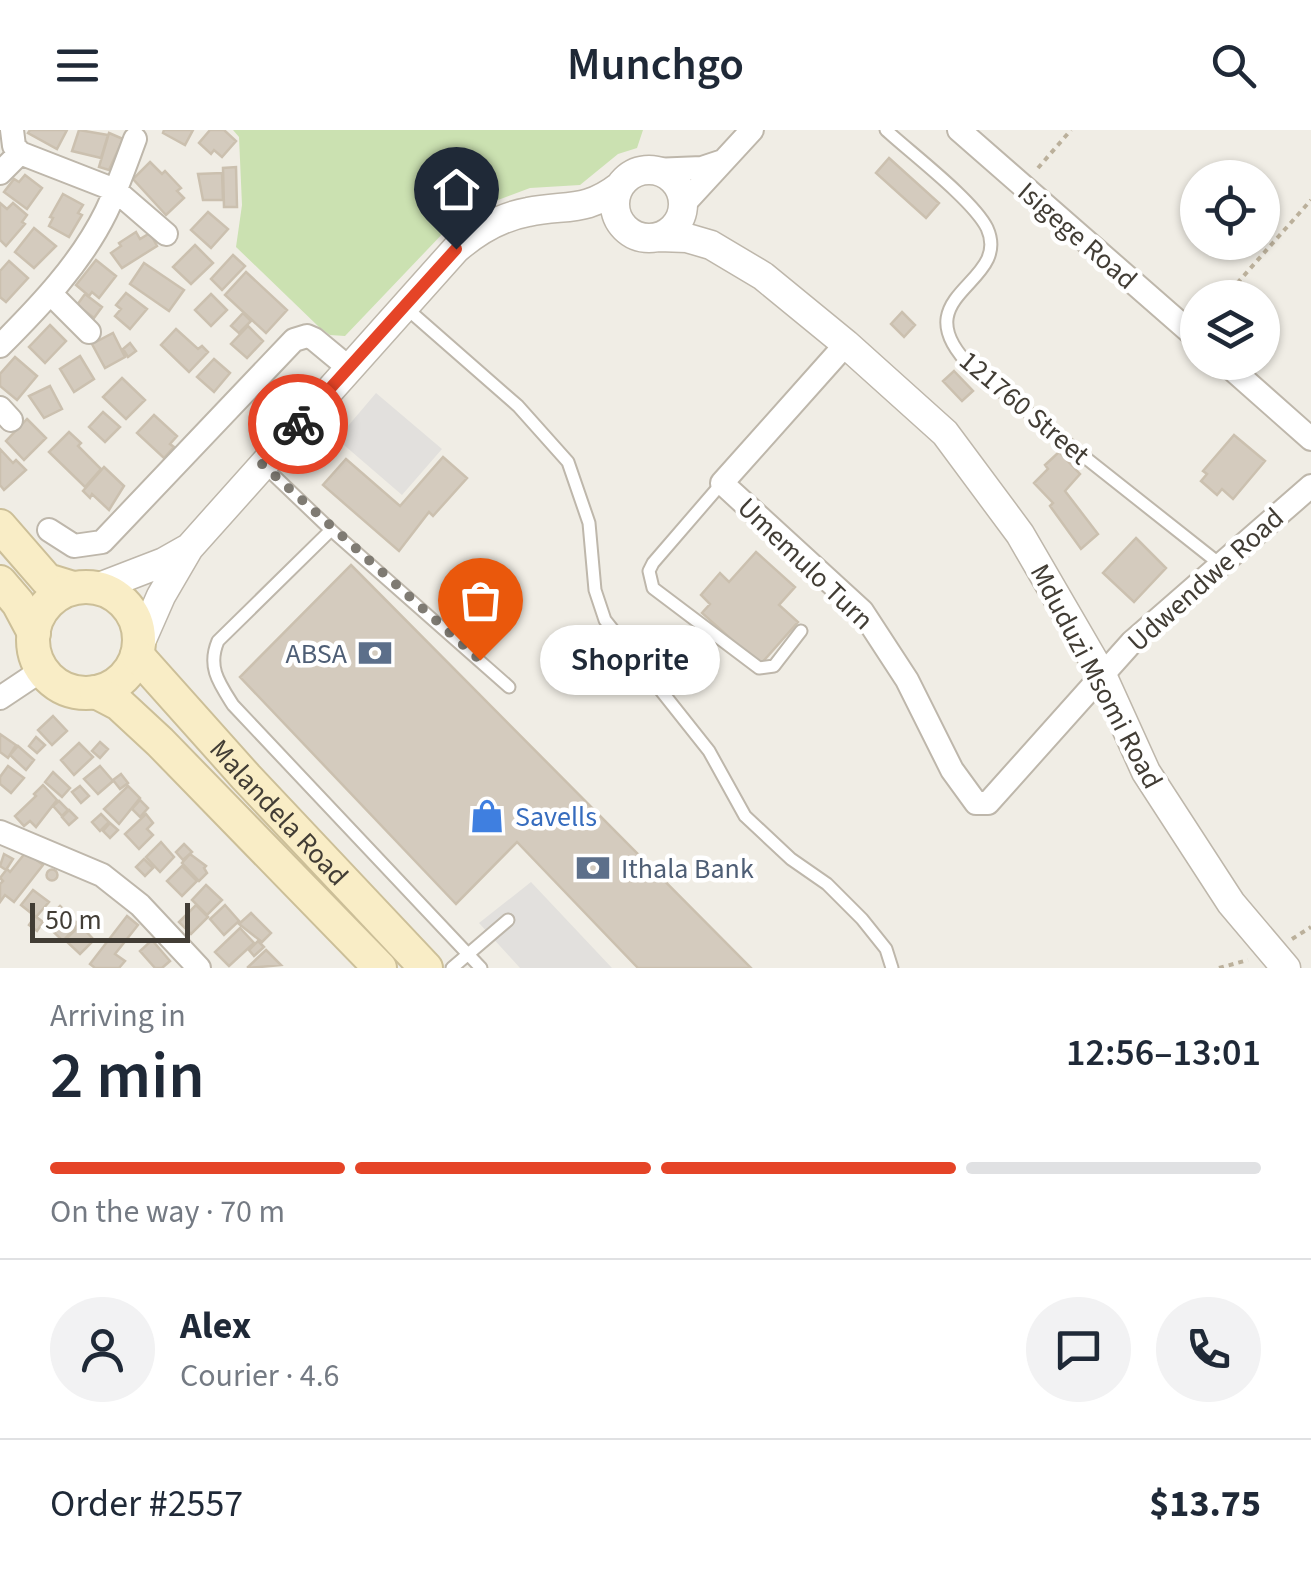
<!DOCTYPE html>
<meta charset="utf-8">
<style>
:root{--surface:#fff;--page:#f2f2f3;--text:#1f2937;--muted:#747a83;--line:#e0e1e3;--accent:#e54427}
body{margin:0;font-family:"Source Sans 3",sans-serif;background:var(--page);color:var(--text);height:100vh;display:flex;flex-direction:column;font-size:38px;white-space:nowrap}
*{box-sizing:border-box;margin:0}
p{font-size:32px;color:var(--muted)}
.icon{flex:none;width:55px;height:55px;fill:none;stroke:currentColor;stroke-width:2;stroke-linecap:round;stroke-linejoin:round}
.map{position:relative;height:838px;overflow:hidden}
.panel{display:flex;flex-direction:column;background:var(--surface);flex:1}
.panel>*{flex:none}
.tools{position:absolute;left:1180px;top:30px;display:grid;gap:20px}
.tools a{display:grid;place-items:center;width:100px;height:100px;border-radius:50%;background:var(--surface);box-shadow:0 2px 8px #0004;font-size:50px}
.scale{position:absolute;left:30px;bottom:25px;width:160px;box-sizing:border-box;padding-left:10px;border:5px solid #423d35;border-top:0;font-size:28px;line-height:35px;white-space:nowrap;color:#423d35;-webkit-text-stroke:8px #fff;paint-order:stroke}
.pin{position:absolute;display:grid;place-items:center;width:85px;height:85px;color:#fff;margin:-102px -42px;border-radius:50% 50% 50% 0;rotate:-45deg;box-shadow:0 0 10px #0007}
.pin .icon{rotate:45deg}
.courier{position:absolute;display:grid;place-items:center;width:100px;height:100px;margin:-50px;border:8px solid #e54427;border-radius:50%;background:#fff;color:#222;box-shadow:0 2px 12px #0007}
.bubble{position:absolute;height:70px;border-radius:35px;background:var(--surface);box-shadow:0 2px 8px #0004;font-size:32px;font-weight:600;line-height:70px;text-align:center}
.head em{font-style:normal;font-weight:600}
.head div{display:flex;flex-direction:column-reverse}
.head{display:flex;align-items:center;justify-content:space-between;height:170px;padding:0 50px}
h1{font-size:65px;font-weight:600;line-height:75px}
.bar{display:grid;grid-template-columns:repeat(4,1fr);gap:15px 10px;align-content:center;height:120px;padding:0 50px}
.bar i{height:12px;border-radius:8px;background:var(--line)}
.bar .current{background:var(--accent)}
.bar p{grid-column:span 4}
.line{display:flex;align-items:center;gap:25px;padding:0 50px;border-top:2px solid var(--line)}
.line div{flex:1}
.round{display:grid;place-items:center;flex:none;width:105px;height:105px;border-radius:52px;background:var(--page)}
header{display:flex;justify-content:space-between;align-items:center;height:130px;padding:0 50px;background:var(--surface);font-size:45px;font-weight:600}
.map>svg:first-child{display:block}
.green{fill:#cbe1b1}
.parking{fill:#e2e0dd}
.building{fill:#d4cbbe;stroke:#cbc0af;stroke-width:2.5}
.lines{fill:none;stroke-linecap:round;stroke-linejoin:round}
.service-casing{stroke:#beb7ab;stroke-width:15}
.minor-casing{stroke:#beb7ab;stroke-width:26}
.tertiary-casing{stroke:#beb7ab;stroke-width:31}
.secondary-casing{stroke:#ccbf98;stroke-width:36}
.path{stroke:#bbb09b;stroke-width:4;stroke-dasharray:5 5;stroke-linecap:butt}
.service{stroke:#fff;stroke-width:11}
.minor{stroke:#fff;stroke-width:22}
.tertiary{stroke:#fff;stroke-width:28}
.secondary{stroke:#f9edc6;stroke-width:32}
.done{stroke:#7f7b73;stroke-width:10;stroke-dasharray:0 18}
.route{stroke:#e54427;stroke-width:12}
.labels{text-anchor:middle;stroke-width:9;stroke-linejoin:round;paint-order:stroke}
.street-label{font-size:28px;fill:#423d35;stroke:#fff}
.service-label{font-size:28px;fill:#4e5e75;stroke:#fff;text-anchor:end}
.shop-label{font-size:28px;fill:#366cbe;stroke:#fff;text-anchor:start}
</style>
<header><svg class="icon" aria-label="menu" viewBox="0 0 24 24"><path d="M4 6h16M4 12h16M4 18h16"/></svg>Munchgo<svg class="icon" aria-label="search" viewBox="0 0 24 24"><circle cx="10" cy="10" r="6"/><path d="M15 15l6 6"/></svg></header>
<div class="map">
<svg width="1311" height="838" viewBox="0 0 1311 838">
<rect width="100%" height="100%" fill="#f0ede5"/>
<path class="green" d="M 233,0 L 643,0 L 637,18 L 618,24 L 580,55 L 530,58 L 471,80 L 447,99 L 345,206 L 330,205 L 319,197 L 236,117 L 242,75 L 239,7 Z"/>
<path class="parking" d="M 376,263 L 442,319 L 402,365 L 337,309 Z
M 531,752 L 612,838 L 520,838 L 479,793 Z"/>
<path class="building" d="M 30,0 L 67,0 L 57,19 L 28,3 Z
M 79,0 L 108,5 L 101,28 L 72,21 Z
M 164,0 L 193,0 L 185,15 L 163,3 Z
M 210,0 L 224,0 L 236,11 L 222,27 L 214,20 L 211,24 L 199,13 Z
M 109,3 L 123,9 L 109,40 L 99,37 Z
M 889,28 L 939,73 L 926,88 L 876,43 Z
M 150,32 L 162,44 L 165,41 L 181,58 L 177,61 L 184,68 L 166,85 L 133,49 Z
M 236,37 L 237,77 L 224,77 L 223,38 Z
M 222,43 L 223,70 L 203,70 L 198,44 Z
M 25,45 L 42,58 L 27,79 L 4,62 L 14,49 L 19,52 Z
M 63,64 L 83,75 L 78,83 L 82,85 L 69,107 L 49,96 L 53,88 L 50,87 Z
M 0,73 L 7,79 L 13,73 L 27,85 L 22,92 L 25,94 L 6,116 L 0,110 Z
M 208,82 L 228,99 L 211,118 L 191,100 Z
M 34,98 L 56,116 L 34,138 L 15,122 Z
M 136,102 L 140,109 L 150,103 L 157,116 L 122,138 L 111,123 L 121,116 L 119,113 Z
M 195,115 L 213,133 L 191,154 L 173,137 Z
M 233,125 L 245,136 L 222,160 L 211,149 Z
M 96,130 L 116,146 L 99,168 L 92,162 L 89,166 L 76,155 Z
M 9,131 L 28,148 L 6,172 L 0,167 L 0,141 Z
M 144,133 L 184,160 L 169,181 L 130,154 Z
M 246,142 L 287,180 L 266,203 L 225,165 Z
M 126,163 L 147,179 L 130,199 L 115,186 L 121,179 L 116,175 Z
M 85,164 L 102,177 L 94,188 L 77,175 Z
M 211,164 L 227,180 L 211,196 L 195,180 Z
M 902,182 L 915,195 L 904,207 L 891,194 Z
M 243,183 L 251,191 L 239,203 L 231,196 Z
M 50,195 L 66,211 L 45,233 L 29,217 Z
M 248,196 L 263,211 L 247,228 L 231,214 Z
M 176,199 L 198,219 L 202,216 L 208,222 L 189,242 L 161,215 Z
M 113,203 L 125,227 L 105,238 L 92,214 Z
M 130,213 L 136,221 L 128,227 L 123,219 Z
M 80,226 L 94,249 L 74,262 L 60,239 Z
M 15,227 L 37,246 L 17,270 L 0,256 L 0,244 Z
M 214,229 L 230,243 L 214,262 L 197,247 Z
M 954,241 L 973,261 L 962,271 L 943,251 Z
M 122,248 L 145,270 L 126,289 L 103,267 Z
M 50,256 L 62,279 L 44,288 L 29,266 Z
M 103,282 L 120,297 L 105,312 L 89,297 Z
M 154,285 L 177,306 L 170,314 L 174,317 L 164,328 L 137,303 Z
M 27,289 L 46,308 L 24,330 L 6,311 Z
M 69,302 L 81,313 L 78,316 L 101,339 L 85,357 L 49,322 Z
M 1234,305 L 1265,331 L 1233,369 L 1222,359 L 1217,365 L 1201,351 L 1207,344 L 1203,341 Z
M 0,319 L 13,333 L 16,330 L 26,340 L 4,360 L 0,355 Z
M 1059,322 L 1080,344 L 1065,361 L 1098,404 L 1081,419 L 1050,376 L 1053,373 L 1034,353 L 1048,339 L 1045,335 Z
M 443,327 L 467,348 L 433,386 L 429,382 L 399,421 L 323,355 L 346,329 L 400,376 Z
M 104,337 L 124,356 L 109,380 L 92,364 L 90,368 L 83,361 Z
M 1136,408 L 1166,438 L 1134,472 L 1103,443 Z
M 756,422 L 795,457 L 779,475 L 798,492 L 760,535 L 702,483 L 710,474 L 701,465 L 720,443 L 729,452 Z
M 351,435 L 751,838 L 638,838 L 517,712 L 456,774 L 240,547 Z
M 53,586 L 67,601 L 52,615 L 38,600 Z
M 0,604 L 16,615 L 8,628 L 0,622 Z
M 36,607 L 45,615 L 37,623 L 29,616 Z
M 100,612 L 108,619 L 100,628 L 92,621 Z
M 79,613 L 93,627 L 74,645 L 61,630 Z
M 18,616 L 34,630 L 26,640 L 10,625 Z
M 8,636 L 24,648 L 11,663 L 0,654 L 0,647 Z
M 100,636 L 113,651 L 98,664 L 84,649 Z
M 53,642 L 70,658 L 62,667 L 45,652 Z
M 121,644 L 128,653 L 120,659 L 113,650 Z
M 43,655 L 57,670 L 36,697 L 30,691 L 24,696 L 15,686 L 36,666 L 34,664 Z
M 80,656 L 89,666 L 81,673 L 72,662 Z
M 128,656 L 140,668 L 119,694 L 104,679 Z
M 140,670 L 148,678 L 140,687 L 132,679 Z
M 59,671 L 68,680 L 62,686 L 53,676 Z
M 69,680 L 77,688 L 69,695 L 62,687 Z
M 101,684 L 109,692 L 100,701 L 92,692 Z
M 146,684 L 153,693 L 147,699 L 153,705 L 139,719 L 125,704 Z
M 110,693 L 118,700 L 110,708 L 103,701 Z
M 161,712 L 174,727 L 160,742 L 146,727 Z
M 184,714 L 192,722 L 183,730 L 176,722 Z
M 26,722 L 43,735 L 14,772 L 5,765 L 0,772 L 0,754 L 3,751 L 0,748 L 7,739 L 10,742 Z
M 4,724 L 13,729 L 6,740 L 0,736 Z
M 190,724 L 206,736 L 204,738 L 207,743 L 199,751 L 182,733 Z
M 144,729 L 153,738 L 145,746 L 136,737 Z
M 182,736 L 197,751 L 182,766 L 167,751 Z
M46.5 745a5.5 5.5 0 1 1 11 0a5.5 5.5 0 1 1-11 0Z
M 206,755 L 222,770 L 207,785 L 192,770 Z
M 33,760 L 49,772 L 36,787 L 21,775 Z
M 196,775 L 208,787 L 191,804 L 179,792 Z
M 225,775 L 239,791 L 224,805 L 210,789 Z
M 60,776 L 78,794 L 63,811 L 44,793 Z
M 251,783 L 271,803 L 262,812 L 239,794 Z
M 35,786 L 43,792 L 37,801 L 29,795 Z
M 127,786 L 138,795 L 115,824 L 125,831 L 119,838 L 95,838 L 90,834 Z
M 80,795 L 94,810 L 80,824 L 65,810 Z
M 240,798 L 254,813 L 229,836 L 215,822 Z
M 152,810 L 170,831 L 162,838 L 155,838 L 140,821 Z
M 258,811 L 264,817 L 254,826 L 249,820 Z
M 266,820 L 281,835 L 249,838 L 248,837 Z"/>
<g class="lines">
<g class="service-casing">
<path id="service" d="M 886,0 C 911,23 973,70 987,98 C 1013,155 898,164 972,238 L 1221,435
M 405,177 L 518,276 L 568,332 L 589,393 L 595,460 L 605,490 L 709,621 L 745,686 L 791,729 L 827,754 L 862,789 L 886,819 L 892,838
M 263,335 L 331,400 L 218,511 C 207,537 219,553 233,575 L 481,838
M 722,353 L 653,433 L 649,441 L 653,458 L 759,538 L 774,536 L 801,501
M 331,400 L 509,557
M 452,838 L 508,790"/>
</g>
<g class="minor-casing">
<path id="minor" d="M 12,0 L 14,16 L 20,23 L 115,60 L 166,104
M 959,0 L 1198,209
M 653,40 L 702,38 L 723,31
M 0,43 L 20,23
M 682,76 L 752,0
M 51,164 L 89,202
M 846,214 L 722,353 L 862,481 L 907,550 L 952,640 L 976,673 L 988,673 L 1132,512 L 1311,356
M 0,216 C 40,176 81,133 106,82 C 117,59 126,33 135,9
M 1224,232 L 1311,309
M 0,278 L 11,290
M 49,400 L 74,416 L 102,412 L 294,210 L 307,206 L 314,209 L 349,238
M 0,568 L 42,540
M 0,702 L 102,745 L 140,775 L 199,838"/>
</g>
<g class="tertiary-casing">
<path id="tertiary" d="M615 74a34 34 0 1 1 68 0a34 34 0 1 1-68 0Z
M 659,107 L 687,108 L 711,115 L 763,146 L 846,214 L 945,303 L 1020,404 L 1102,545 L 1146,642 L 1231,773 L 1286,838
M 94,459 L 164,432 L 187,419
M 139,516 L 161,466 L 189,418 L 456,119 C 478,100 500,87 528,82 C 567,74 585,83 620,56"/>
</g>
<g class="secondary-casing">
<g id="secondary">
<path d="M 0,396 L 47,450 L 73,458"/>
<path d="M 0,452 L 18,473 L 34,503"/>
<circle cx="86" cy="510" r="53"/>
<path id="s1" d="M 137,525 L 246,647 L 426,838"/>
<path d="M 96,562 L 119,574 L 160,612 L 380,838"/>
</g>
</g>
<path class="path" d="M 1038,38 L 1071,0
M 1224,168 L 1311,70
M 1292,809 L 1311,797
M 1219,838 L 1248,830"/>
<use href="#service" class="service"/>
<use href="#minor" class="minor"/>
<use href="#tertiary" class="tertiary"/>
<use href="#secondary" class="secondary"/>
</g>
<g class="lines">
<path class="done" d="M 298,294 L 262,334 L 480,530"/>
<path class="route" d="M 298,294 L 456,119"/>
</g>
<defs>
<g id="bank-bare" transform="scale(2.7)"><path d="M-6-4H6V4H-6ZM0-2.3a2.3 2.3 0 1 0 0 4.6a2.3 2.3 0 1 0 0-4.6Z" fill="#5c6f8a" stroke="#fff" stroke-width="2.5" paint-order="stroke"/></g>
<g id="shop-bare" transform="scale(2.7)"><path d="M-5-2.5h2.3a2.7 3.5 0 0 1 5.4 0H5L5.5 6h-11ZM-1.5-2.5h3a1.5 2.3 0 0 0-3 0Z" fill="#3f7fe0" stroke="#fff" stroke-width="2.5" paint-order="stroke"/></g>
</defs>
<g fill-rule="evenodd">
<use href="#bank-bare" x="375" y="523"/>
<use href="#shop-bare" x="487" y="686"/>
<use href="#bank-bare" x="593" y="738"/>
</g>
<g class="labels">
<g class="street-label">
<text transform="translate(1078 105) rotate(41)" y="10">Isigege Road</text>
<text transform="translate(1025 277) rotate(40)" y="10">121760 Street</text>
<text transform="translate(806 433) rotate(44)" y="10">Umemulo Turn</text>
<text transform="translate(1205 449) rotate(-42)" y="10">Udwendwe Road</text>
<text transform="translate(1097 546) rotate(62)" y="10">Mduduzi Msomi Road</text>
<text dy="10" stroke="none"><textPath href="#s1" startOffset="212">Malandela Road</textPath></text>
</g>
<g class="service-label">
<text x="347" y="533">ABSA</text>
<text x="621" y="748" text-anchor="start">Ithala Bank</text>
</g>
<g class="shop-label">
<text x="515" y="696">Savells</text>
</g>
</g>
</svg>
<div class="tools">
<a><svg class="icon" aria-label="locate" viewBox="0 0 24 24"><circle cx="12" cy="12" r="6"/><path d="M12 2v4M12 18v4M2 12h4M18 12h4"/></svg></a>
<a><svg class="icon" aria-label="layers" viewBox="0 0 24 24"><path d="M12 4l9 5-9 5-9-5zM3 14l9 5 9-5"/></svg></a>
</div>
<div class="scale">50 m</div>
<div class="pin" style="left:480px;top:530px;background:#ea580c"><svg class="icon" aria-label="bag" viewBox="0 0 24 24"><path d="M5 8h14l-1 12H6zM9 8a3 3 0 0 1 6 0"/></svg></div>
<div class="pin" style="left:456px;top:119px;background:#1f2937"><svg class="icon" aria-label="home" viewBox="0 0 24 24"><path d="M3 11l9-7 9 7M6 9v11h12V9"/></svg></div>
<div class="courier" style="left:298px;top:294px"><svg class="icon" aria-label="bike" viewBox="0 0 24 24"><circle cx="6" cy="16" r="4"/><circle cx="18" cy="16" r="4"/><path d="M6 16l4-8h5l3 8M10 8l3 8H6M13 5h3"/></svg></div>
<div class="bubble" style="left:540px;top:495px;width:180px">Shoprite</div>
</div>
<section class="panel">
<div class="head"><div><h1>2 min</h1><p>Arriving in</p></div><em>12:56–13:01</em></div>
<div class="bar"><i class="current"></i><i class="current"></i><i class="current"></i><i></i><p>On the way · 70 m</p></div>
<div class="line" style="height:180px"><a class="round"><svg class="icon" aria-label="person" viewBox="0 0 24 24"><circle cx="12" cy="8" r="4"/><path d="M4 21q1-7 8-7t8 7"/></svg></a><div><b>Alex</b><p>Courier · 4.6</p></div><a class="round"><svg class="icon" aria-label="chat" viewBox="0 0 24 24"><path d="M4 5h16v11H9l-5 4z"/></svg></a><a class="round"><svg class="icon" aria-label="phone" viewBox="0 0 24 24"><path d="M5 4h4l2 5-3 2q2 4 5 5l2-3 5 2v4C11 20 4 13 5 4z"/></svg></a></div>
<div class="line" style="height:130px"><div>Order #2557</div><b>$13.75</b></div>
</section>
